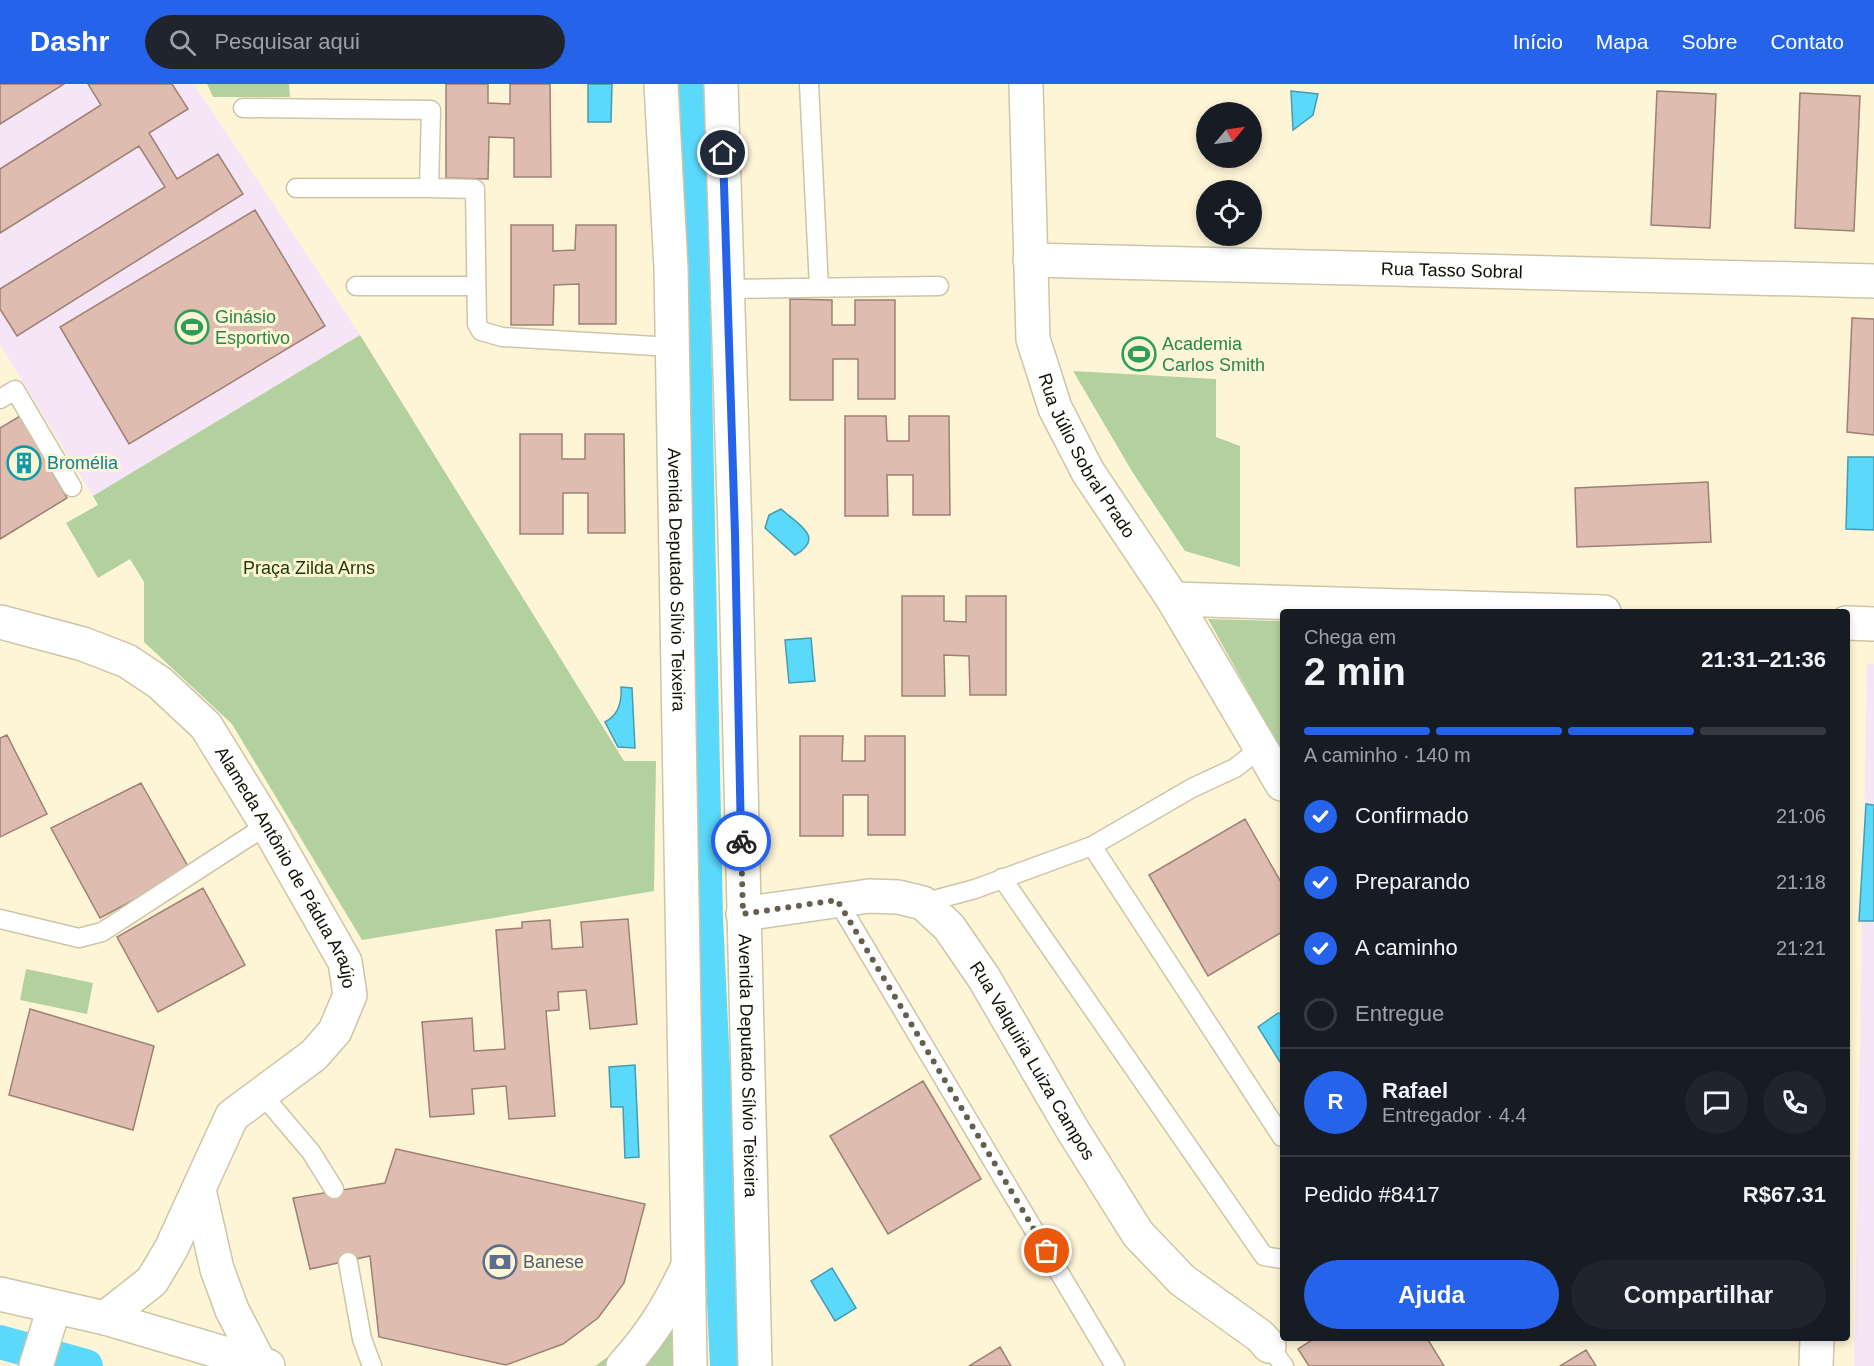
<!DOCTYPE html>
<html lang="pt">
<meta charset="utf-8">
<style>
:root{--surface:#171b24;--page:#20242c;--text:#f1f3f6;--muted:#9ea1a6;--line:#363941;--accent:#2563eb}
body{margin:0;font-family:Arial,sans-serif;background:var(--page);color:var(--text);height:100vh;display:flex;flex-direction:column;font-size:22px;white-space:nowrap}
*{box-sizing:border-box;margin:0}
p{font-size:20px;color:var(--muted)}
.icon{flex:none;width:33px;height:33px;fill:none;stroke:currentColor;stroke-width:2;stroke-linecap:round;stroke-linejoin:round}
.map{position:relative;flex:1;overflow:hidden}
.details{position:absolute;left:1280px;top:525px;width:570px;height:732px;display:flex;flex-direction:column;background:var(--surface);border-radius:6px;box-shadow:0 3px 9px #0003}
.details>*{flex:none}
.needle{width:39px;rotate:61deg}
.fabs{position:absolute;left:1196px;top:18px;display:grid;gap:12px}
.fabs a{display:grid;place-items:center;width:66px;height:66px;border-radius:50%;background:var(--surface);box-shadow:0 3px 9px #0003;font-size:30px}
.pin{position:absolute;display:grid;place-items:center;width:51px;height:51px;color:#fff;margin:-26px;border:3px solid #fff;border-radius:50%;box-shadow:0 2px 6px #0007}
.courier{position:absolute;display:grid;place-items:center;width:60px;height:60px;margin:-30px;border:4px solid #2563eb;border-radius:50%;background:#fff;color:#222;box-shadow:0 2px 8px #0007}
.summary em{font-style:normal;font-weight:700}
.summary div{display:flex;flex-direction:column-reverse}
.summary{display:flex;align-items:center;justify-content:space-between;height:102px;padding:0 24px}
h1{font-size:39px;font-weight:700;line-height:45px}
.bar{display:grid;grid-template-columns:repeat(4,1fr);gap:9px 6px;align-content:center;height:72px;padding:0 24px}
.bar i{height:8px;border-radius:4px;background:var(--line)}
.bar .active{background:var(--accent)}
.bar p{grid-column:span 4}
.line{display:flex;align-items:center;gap:15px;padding:0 24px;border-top:2px solid var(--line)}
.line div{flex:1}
.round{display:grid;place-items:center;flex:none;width:63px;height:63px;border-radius:32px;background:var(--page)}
ol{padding:0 24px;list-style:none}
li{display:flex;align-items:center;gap:18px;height:66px}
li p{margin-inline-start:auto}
li .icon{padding:6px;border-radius:50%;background:var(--accent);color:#fff;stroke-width:4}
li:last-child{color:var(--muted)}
li i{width:33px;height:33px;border:3px solid var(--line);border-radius:50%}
.action{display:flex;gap:12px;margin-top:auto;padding:12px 24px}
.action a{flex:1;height:69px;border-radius:36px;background:var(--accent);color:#fff;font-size:24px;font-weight:700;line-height:69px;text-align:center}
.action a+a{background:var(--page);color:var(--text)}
header{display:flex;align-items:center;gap:36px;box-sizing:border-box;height:84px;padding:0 30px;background:var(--accent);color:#fff}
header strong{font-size:28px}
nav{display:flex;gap:33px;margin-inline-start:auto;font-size:21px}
.search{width:420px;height:54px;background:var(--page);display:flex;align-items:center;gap:15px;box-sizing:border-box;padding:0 21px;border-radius:33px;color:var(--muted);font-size:22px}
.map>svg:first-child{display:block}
.education{fill:#f6e5f7}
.green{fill:#b3d19f}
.water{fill:#5bd9fb;stroke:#459cb1;stroke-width:1.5}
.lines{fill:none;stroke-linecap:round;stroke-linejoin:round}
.canal{stroke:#5bd9fb;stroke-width:34}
.building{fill:#debdb0;stroke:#9e8074;stroke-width:1.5}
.lane-casing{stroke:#cdc5a7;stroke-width:21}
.street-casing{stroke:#cdc5a7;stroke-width:36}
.secondary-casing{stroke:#cdc5a7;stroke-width:36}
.lane{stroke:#fff;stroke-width:18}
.street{stroke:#fff;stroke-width:33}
.secondary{stroke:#fff;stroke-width:33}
.done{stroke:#65604e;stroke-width:6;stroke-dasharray:0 10.8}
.route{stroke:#2563eb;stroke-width:8}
.labels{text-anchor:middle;stroke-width:6;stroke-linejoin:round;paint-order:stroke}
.street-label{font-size:18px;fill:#120f05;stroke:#fef5d7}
.leisure-label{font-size:18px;fill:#27864d;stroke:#fef5d7;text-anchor:start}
.culture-label{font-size:18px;fill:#0d838f;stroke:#fef5d7;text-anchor:start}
.park-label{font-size:18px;fill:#1c3900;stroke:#fef5d7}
.service-label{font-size:18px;fill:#4e5e75;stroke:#fef5d7;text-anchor:start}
</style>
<header>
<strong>Dashr</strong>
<div class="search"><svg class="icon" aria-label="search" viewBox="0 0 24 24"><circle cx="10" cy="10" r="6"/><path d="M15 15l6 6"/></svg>Pesquisar aqui</div>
<nav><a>Início</a><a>Mapa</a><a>Sobre</a><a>Contato</a></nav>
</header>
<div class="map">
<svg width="1874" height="1282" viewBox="0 0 1874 1282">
<rect width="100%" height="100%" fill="#fef5d7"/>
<path class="education" d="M 0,0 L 194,0 L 360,251 L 93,412 L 0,261 Z
M 1867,580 L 1874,580 L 1874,1282 L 1854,1282 Z"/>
<path class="green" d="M 207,0 L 289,0 L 290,13 L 213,13 Z
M 360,251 L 624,677 L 656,677 L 654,807 L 362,856 L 232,640 L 144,558 L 144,498 L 130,475 L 98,494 L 66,439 L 98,421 L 93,412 Z
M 1073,287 L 1216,295 L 1216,353 L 1240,362 L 1240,483 L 1185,467 L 1133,389 Z
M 1208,535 L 1282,537 L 1282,668 Z
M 26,885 L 93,899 L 87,930 L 20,916 Z
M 676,1210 L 677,1282 L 595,1282 L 620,1264 Z"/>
<path class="water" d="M 588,0 L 612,0 L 611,38 L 588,38 Z
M 1291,7 L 1318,10 L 1313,31 L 1293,46 Z
M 1848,373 L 1874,373 L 1874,446 L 1846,445 Z
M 781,425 C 798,440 826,454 795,471 L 765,444 L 769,431 Z
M 811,554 L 815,597 L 789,599 L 785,556 Z
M 621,603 L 632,604 L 635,664 L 618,663 L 605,638 C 619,631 622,618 621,603 Z
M 1866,720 L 1874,721 L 1874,837 L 1859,837 Z
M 1278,929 L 1282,930 L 1282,977 L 1280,978 L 1258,943 Z
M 635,981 L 639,1073 L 625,1074 L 623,1023 L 611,1023 L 609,983 Z
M 832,1184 L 856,1224 L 835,1237 L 811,1197 Z"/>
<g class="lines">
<path class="canal" d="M 689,0 L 706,834 L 727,1282
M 0,1258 L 86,1282"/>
</g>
<path class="building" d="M 0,0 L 64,0 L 0,40 Z
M 88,0 L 172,0 L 188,25 L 149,49 L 177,95 L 218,70 L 243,110 L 17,252 L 0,225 L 0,205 L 165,103 L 139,62 L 0,149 L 0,85 L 101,21 Z
M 446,0 L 488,0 L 488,19 L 510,20 L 510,0 L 550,0 L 551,93 L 514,93 L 514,54 L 489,53 L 488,95 L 446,94 Z
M 1657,7 L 1716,10 L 1710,144 L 1651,141 Z
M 1800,9 L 1860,12 L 1854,147 L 1795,144 Z
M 255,126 L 325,242 L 129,360 L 60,243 Z
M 511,141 L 553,141 L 553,167 L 575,166 L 576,141 L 616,141 L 616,240 L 579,240 L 579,200 L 554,201 L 553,241 L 511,241 Z
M 790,215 L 832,216 L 832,241 L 855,241 L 855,216 L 895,216 L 895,315 L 858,315 L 858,275 L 833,275 L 833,316 L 790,316 Z
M 1852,234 L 1874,235 L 1874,351 L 1847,348 Z
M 20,332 L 67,414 L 0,455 L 0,344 Z
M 845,332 L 886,332 L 887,357 L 909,357 L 909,332 L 949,332 L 950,431 L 913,431 L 913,391 L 887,391 L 888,432 L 845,432 Z
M 520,350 L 562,350 L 562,375 L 585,375 L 585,350 L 624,350 L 625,449 L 588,449 L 588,409 L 563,409 L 563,450 L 520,450 Z
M 1708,398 L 1711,458 L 1577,463 L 1575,404 Z
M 902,512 L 944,512 L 944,537 L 966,538 L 966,512 L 1006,512 L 1006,611 L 970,611 L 969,572 L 944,571 L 945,612 L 902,612 Z
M 7,651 L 47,730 L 0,753 L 0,654 Z
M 800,652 L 843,652 L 842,677 L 865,677 L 865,652 L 905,652 L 905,751 L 868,751 L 868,711 L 843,711 L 843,752 L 800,752 Z
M 141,699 L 190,786 L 100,834 L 51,744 Z
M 1245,735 L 1282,800 L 1282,848 L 1208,892 L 1149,791 Z
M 203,804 L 245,881 L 158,928 L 117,853 Z
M 628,835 L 637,940 L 590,945 L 586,906 L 558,908 L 559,926 L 546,927 L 555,1032 L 509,1035 L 506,1002 L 472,1005 L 474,1030 L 430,1033 L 422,938 L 472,934 L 474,967 L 505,965 L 496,846 L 522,844 L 522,838 L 550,836 L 552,865 L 583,863 L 581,838 Z
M 30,925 L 154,962 L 133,1046 L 9,1011 Z
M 923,997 L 981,1095 L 888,1150 L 830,1052 Z
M 396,1065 L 645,1120 L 624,1199 L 598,1234 L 563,1260 L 506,1281 L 379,1253 L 370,1172 L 310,1185 L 293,1114 L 385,1099 Z
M 1315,1254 L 1427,1254 L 1444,1282 L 1309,1282 L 1298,1265 Z
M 1000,1263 L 1011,1282 L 969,1282 Z
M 1586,1266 L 1596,1282 L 1560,1282 Z"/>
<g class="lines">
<g class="lane-casing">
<path id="lane" d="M 809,0 L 819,203
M 243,24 L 431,26 L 429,104 L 475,105 L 477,240 L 481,247 L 502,253 L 672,263
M 296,104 L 429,104
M 356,202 L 476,202
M 727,205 L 939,202
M 0,315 L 15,306 L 72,403
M 1092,762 L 1282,1053
M 1002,794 L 1264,1172 L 1282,1175
M 837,816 L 1115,1282
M 923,819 L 975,805 L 1092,762 L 1192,704 L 1235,684 L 1261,664
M 0,835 L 79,854 L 102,848 L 267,741
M 261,1009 L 311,1068 L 334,1105
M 348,1178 L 362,1255 L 372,1282
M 1269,1262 L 1284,1282"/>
</g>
<g class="street-casing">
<g id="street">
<path id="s1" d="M 1026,0 L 1033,255 L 1055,324 L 1088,388 L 1173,515 L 1282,700"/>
<path id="s2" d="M 1030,176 L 1874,197"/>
<path d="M 1173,515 L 1604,528"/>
<path id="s3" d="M 0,538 L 83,560 L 127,577 L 160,599 L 206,642 L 267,741 L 345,878 L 350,911 L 335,947 L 314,971 L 232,1032 L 171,1165 L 152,1197 L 105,1234"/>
<path d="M 1846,539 L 1874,540"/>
<path id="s4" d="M 743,830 L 869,812 L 898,813 L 923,819 L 949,843 L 984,894 L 1072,1045 L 1138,1150 L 1182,1196 L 1260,1252 L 1269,1262"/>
<path d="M 199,1106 L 217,1185 L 232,1226 L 260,1280"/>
<path d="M 36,1282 L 54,1224"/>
<path d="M 1816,1282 L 1817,1254"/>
</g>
</g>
<g class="secondary-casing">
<g id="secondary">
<path id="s5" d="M 661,0 L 671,184 L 690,1282"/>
<path id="s6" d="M 721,0 L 735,449 L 755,1282"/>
<path d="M 0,1210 L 105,1234 L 268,1282"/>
<path d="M 623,1282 C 651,1251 668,1224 686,1186"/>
</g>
</g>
<use href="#lane" class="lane"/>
<use href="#street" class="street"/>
<use href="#secondary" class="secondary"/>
</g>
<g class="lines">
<path class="done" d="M 741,757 L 743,830 L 837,816 L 1047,1167"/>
<path class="route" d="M 723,69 L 735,450 L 741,757"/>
</g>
<defs>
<g id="stadium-ring" transform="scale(1.725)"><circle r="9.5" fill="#fef5d7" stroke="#2e9e5b" stroke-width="1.5"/><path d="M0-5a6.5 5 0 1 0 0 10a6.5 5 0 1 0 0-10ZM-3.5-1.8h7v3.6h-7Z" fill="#2e9e5b"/></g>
<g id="building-ring" transform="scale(1.725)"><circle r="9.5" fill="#fef5d7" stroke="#0f9aa8" stroke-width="1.5"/><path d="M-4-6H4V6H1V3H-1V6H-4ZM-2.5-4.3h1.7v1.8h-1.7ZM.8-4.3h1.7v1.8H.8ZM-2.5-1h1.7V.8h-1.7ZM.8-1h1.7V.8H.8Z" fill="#0f9aa8"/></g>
<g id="bank-ring" transform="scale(1.725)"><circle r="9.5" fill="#fef5d7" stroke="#5c6f8a" stroke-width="1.5"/><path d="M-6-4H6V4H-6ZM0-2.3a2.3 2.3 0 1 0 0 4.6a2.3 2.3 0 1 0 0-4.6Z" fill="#5c6f8a"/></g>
</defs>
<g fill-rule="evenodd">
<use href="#stadium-ring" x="192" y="243"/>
<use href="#stadium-ring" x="1139" y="270"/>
<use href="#building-ring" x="24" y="379"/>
<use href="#bank-ring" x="500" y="1178"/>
</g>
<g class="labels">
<g class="street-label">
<text dy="6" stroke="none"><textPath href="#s2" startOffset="422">Rua Tasso Sobral</textPath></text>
<text dy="6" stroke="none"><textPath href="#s1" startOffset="384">Rua Júlio Sobral Prado</textPath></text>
<text dy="6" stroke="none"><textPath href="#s5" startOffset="496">Avenida Deputado Sílvio Teixeira</textPath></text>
<text dy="6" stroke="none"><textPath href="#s3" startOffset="399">Alameda Antônio de Pádua Araújo</textPath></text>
<text dy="6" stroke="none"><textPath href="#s4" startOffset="375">Rua Valquiria Luiza Campos</textPath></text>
<text dy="6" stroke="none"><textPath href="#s6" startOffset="982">Avenida Deputado Sílvio Teixeira</textPath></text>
</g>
<g class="leisure-label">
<text x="215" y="239">Ginásio<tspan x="215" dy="21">Esportivo</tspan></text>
<text x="1162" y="266">Academia<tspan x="1162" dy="21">Carlos Smith</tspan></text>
</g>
<g class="culture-label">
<text x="47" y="385">Bromélia</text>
</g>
<g class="park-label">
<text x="309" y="490">Praça Zilda Arns</text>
</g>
<g class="service-label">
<text x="523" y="1184">Banese</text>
</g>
</g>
</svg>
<div class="fabs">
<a><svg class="needle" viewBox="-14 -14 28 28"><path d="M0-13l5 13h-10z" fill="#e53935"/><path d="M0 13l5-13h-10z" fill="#9ea1a6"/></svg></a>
<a><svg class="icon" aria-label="locate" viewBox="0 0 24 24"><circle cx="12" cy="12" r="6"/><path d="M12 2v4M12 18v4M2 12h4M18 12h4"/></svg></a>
</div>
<div class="pin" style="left:1047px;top:1167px;background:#ea580c"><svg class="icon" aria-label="bag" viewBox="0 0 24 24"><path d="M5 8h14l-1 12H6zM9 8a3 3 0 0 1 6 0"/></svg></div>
<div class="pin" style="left:723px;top:69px;background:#1f2937"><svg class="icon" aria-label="home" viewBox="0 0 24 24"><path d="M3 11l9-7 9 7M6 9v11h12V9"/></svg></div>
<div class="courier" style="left:741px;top:757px"><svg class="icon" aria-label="bike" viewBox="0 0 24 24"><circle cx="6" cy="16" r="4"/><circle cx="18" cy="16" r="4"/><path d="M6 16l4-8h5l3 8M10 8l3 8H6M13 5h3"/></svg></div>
<section class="details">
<div class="summary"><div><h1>2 min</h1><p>Chega em</p></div><em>21:31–21:36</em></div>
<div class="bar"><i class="active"></i><i class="active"></i><i class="active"></i><i></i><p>A caminho · 140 m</p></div>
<ol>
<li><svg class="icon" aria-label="check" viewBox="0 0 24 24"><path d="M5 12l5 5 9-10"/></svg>Confirmado<p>21:06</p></li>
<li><svg class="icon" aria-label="check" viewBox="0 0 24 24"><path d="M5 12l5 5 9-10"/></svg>Preparando<p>21:18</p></li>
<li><svg class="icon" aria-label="check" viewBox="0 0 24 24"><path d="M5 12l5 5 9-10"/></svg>A caminho<p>21:21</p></li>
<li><i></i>Entregue</li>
</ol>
<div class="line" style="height:108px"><b class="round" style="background:var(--accent);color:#fff">R</b><div><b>Rafael</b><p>Entregador · 4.4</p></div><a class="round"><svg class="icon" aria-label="chat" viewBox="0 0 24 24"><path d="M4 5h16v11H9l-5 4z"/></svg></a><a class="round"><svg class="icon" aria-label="phone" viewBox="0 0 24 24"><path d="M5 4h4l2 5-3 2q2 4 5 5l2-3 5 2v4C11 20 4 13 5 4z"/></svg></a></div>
<div class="line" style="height:78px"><div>Pedido #8417</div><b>R$67.31</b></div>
<div class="action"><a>Ajuda</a><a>Compartilhar</a></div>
</section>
</div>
